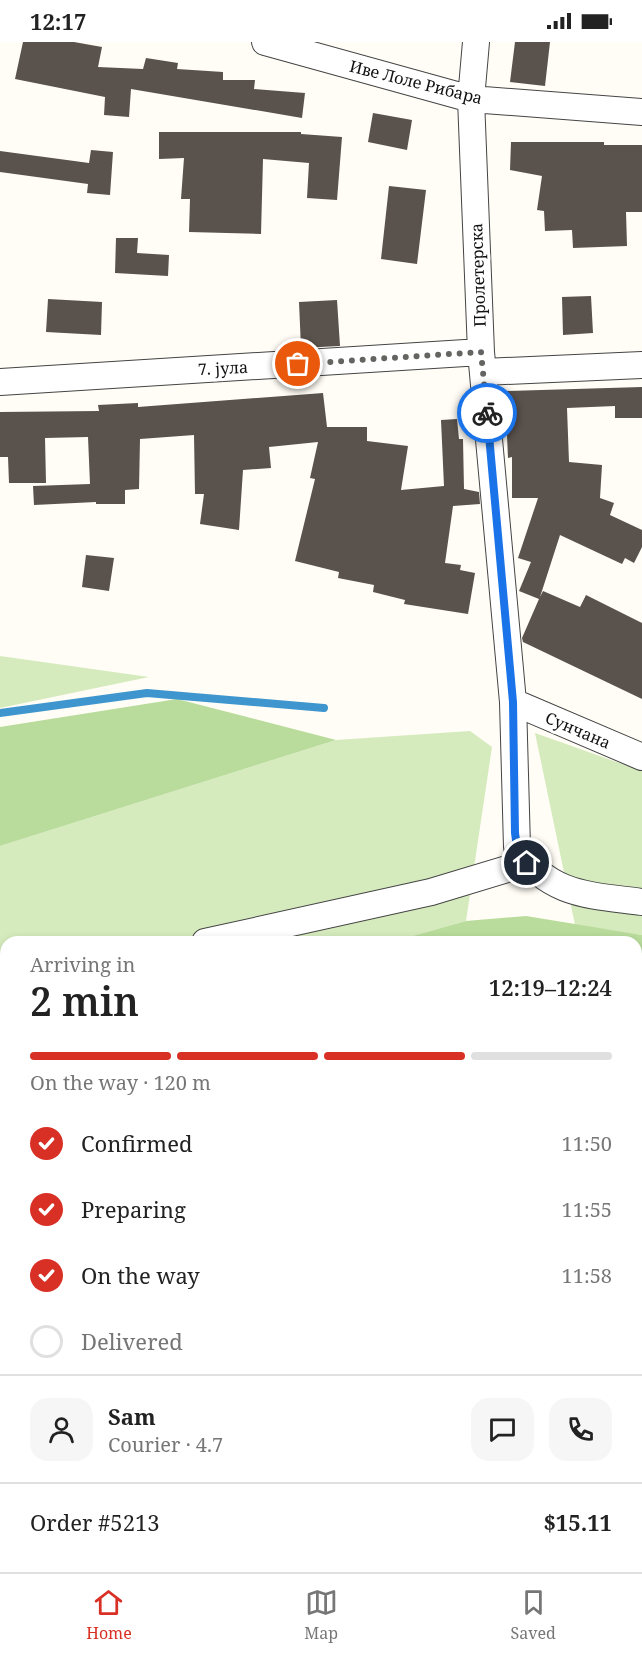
<!DOCTYPE html>
<meta charset="utf-8">
<style>
:root{--surface:#fff;--page:#f6f6f6;--text:#222;--muted:#767676;--line:#e0e0e0;--accent:#d93025}
body{margin:0;font-family:"Noto Serif",serif;background:var(--page);color:var(--text);height:100vh;display:flex;flex-direction:column;font-size:22px;white-space:nowrap}
*{box-sizing:border-box;margin:0}
p{font-size:20px;color:var(--muted)}
.icon{flex:none;width:33px;height:33px;fill:none;stroke:currentColor;stroke-width:2;stroke-linecap:round;stroke-linejoin:round}
.map{position:relative;flex:1;overflow:hidden}
.drawer{position:absolute;left:0px;top:894px;width:642px;height:636px;display:flex;flex-direction:column;background:var(--surface);border-radius:18px 18px 0 0;box-shadow:0 3px 9px #0003}
.drawer>*{flex:none}
.pin{position:absolute;display:grid;place-items:center;width:51px;height:51px;color:#fff;margin:-26px;border:3px solid #fff;border-radius:50%;box-shadow:0 2px 6px #0007}
.courier{position:absolute;display:grid;place-items:center;width:60px;height:60px;margin:-30px;border:4px solid #1a73e8;border-radius:50%;background:#fff;color:#222;box-shadow:0 2px 8px #0007}
.overview em{font-style:normal;font-weight:600}
.overview div{display:flex;flex-direction:column-reverse}
.overview{display:flex;align-items:center;justify-content:space-between;height:102px;padding:0 30px}
h1{font-size:39px;font-weight:600;line-height:45px}
.bar{display:grid;grid-template-columns:repeat(4,1fr);gap:9px 6px;align-content:center;height:72px;padding:0 30px}
.bar i{height:8px;border-radius:4px;background:var(--line)}
.bar .selected{background:var(--accent)}
.bar p{grid-column:span 4}
.line{display:flex;align-items:center;gap:15px;padding:0 30px;border-top:2px solid var(--line)}
.line div{flex:1}
.round{display:grid;place-items:center;flex:none;width:63px;height:63px;border-radius:18px;background:var(--page)}
ol{padding:0 30px;list-style:none}
li{display:flex;align-items:center;gap:18px;height:66px}
li p{margin-inline-start:auto}
li .icon{padding:6px;border-radius:50%;background:var(--accent);color:#fff;stroke-width:4}
li:last-child{color:var(--muted)}
li i{width:33px;height:33px;border:3px solid var(--line);border-radius:50%}
.status{display:flex;justify-content:space-between;align-items:center;height:42px;padding:0 30px;background:var(--surface);direction:ltr}
.status svg{height:16px;fill:currentColor}
.tabs{display:flex;justify-content:space-around;align-items:center;height:84px;border-top:2px solid var(--line);background:var(--surface);font-size:16px;color:var(--muted)}
.tabs a{display:grid;justify-items:center;gap:3px}
.tabs .selected{color:var(--accent)}
.map>svg:first-child{display:block}
.green{fill:#d5ebbd}
.forest{fill:#b9dc9c}
.lines{fill:none;stroke-linecap:round;stroke-linejoin:round}
.stream{stroke:#3f96cf;stroke-width:8}
.building{fill:#5a524d}
.minor-casing{stroke:#444;stroke-width:28}
.minor{stroke:#fff;stroke-width:26}
.done{stroke:#646461;stroke-width:6;stroke-dasharray:0 10.8}
.route{stroke:#1a73e8;stroke-width:8}
.labels{text-anchor:middle;stroke-width:6;stroke-linejoin:round;paint-order:stroke}
.street-label{font-size:16px;fill:#111;stroke:#fff}
</style>
<div class="status"><b>12:17</b><svg viewBox="0 0 49 12"><path d="M0 12V9h3v3zM5 12V6h3v6zM10 12V3h3v9zM15 12V0h3v12zM26 1h20v11H26zM47 4h2v5h-2z"/></svg></div>
<div class="map">
<svg width="642" height="1530" viewBox="0 0 642 1530">
<rect width="100%" height="100%" fill="#fffdf5"/>
<path class="green" d="M 0,614 L 149,635 L 0,666 Z
M 470,689 L 492,705 L 466,879 L 391,900 L 6,900 L 6,1044 L 0,1047 L 0,804 L 336,698 Z
M 535,691 L 642,729 L 642,893 L 575,883 Z"/>
<path class="forest" d="M 177,657 L 336,698 L 0,804 L 0,685 Z
M 526,874 L 642,893 L 642,1530 L 0,1530 L 0,1047 L 6,1044 L 6,1524 L 636,1524 L 636,900 L 391,900 L 466,879 Z"/>
<g class="lines">
<path class="stream" d="M 0,671 L 147,651 L 324,666"/>
</g>
<path class="building" d="M 23,0 L 74,0 L 102,5 L 98,25 L 143,27 L 146,16 L 178,21 L 177,27 L 223,30 L 223,38 L 255,38 L 254,47 L 305,51 L 302,76 L 131,47 L 129,75 L 104,73 L 105,55 L 15,37 Z
M 515,0 L 550,0 L 545,44 L 510,40 Z
M 373,71 L 412,78 L 407,108 L 368,100 Z
M 159,90 L 301,90 L 301,92 L 342,95 L 337,158 L 307,156 L 309,121 L 263,117 L 261,192 L 189,190 L 190,157 L 181,157 L 184,116 L 159,117 Z
M 511,100 L 604,100 L 604,103 L 642,103 L 642,170 L 626,170 L 627,204 L 573,206 L 572,188 L 545,189 L 544,169 L 537,168 L 542,134 L 510,128 Z
M 91,108 L 113,110 L 110,153 L 87,151 L 88,142 L 0,130 L 0,109 L 89,121 Z
M 389,144 L 426,148 L 417,222 L 381,217 Z
M 116,196 L 138,196 L 137,211 L 169,213 L 168,234 L 115,231 Z
M 591,254 L 593,291 L 563,293 L 562,255 Z
M 48,257 L 102,260 L 101,293 L 46,290 Z
M 337,258 L 340,304 L 301,306 L 299,260 Z
M 642,345 L 642,376 L 615,376 L 615,364 L 567,366 L 569,420 L 602,423 L 600,456 L 614,461 L 610,473 L 642,488 L 642,505 L 634,521 L 625,516 L 622,522 L 560,493 L 540,555 L 543,549 L 580,565 L 586,553 L 642,581 L 642,657 L 523,600 L 522,596 L 539,557 L 519,549 L 531,520 L 518,516 L 538,456 L 512,456 L 512,415 L 508,416 L 505,349 Z
M 323,351 L 327,385 L 367,385 L 367,399 L 408,404 L 401,448 L 444,444 L 441,378 L 457,377 L 459,397 L 463,397 L 464,447 L 479,450 L 480,462 L 453,464 L 445,521 L 461,523 L 460,528 L 475,531 L 468,572 L 404,562 L 405,558 L 373,550 L 374,543 L 338,536 L 339,530 L 295,519 L 315,437 L 310,436 L 318,400 L 269,405 L 271,426 L 243,428 L 239,488 L 200,482 L 204,452 L 195,452 L 194,393 L 140,397 L 139,447 L 125,448 L 125,462 L 96,462 L 96,460 L 34,463 L 33,444 L 90,442 L 88,395 L 45,396 L 46,441 L 9,441 L 8,415 L 0,415 L 0,370 L 99,369 L 98,363 L 138,361 L 138,365 Z
M 86,513 L 114,516 L 109,549 L 82,545 Z"/>
<g class="lines">
<g class="minor-casing">
<path id="minor" d="M 265,0 L 471,57 L 642,70
M 476,0 L 471,57 L 481,310 L 513,660 L 517,805 C 548,854 590,853 642,860
M 484,330 L 642,323
M 0,340 L 481,310
M 513,660 L 642,715
M 205,900 L 431,850 L 527,821
M 0,961 L 6,958"/>
</g>
<use href="#minor" class="minor"/>
</g>
<g class="lines">
<path class="done" d="M 298,322 L 481,310 L 487,371"/>
<path class="route" d="M 487,371 L 513,660 L 515,791 L 517,805 L 527,821"/>
</g>
<g class="labels">
<g class="street-label">
<text transform="translate(416 40) rotate(14)" y="6">Иве Лоле Рибара</text>
<text transform="translate(478 233) rotate(-92)" y="6">Пролетерска</text>
<text transform="translate(223 326) rotate(-3)" y="6">7. јула</text>
<text transform="translate(578 688) rotate(23)" y="6">Сунчана</text>
</g>
</g>
</svg>
<div class="pin" style="left:298px;top:322px;background:#ea580c"><svg class="icon" aria-label="bag" viewBox="0 0 24 24"><path d="M5 8h14l-1 12H6zM9 8a3 3 0 0 1 6 0"/></svg></div>
<div class="pin" style="left:527px;top:821px;background:#1f2937"><svg class="icon" aria-label="home" viewBox="0 0 24 24"><path d="M3 11l9-7 9 7M6 9v11h12V9"/></svg></div>
<div class="courier" style="left:487px;top:371px"><svg class="icon" aria-label="bike" viewBox="0 0 24 24"><circle cx="6" cy="16" r="4"/><circle cx="18" cy="16" r="4"/><path d="M6 16l4-8h5l3 8M10 8l3 8H6M13 5h3"/></svg></div>
<section class="drawer">
<div class="overview"><div><h1>2 min</h1><p>Arriving in</p></div><em>12:19–12:24</em></div>
<div class="bar"><i class="selected"></i><i class="selected"></i><i class="selected"></i><i></i><p>On the way · 120 m</p></div>
<ol>
<li><svg class="icon" aria-label="check" viewBox="0 0 24 24"><path d="M5 12l5 5 9-10"/></svg>Confirmed<p>11:50</p></li>
<li><svg class="icon" aria-label="check" viewBox="0 0 24 24"><path d="M5 12l5 5 9-10"/></svg>Preparing<p>11:55</p></li>
<li><svg class="icon" aria-label="check" viewBox="0 0 24 24"><path d="M5 12l5 5 9-10"/></svg>On the way<p>11:58</p></li>
<li><i></i>Delivered</li>
</ol>
<div class="line" style="height:108px"><a class="round"><svg class="icon" aria-label="person" viewBox="0 0 24 24"><circle cx="12" cy="8" r="4"/><path d="M4 21q1-7 8-7t8 7"/></svg></a><div><b>Sam</b><p>Courier · 4.7</p></div><a class="round"><svg class="icon" aria-label="chat" viewBox="0 0 24 24"><path d="M4 5h16v11H9l-5 4z"/></svg></a><a class="round"><svg class="icon" aria-label="phone" viewBox="0 0 24 24"><path d="M5 4h4l2 5-3 2q2 4 5 5l2-3 5 2v4C11 20 4 13 5 4z"/></svg></a></div>
<div class="line" style="height:78px"><div>Order #5213</div><b>$15.11</b></div>
</section>
</div>
<nav class="tabs">
<a class="selected"><svg class="icon" aria-label="home" viewBox="0 0 24 24"><path d="M3 11l9-7 9 7M6 9v11h12V9"/></svg>Home</a>
<a><svg class="icon" aria-label="map" viewBox="0 0 24 24"><path d="M3 6l6-2 6 2 6-2v14l-6 2-6-2-6 2zM9 4v14M15 6v14"/></svg>Map</a>
<a><svg class="icon" aria-label="saved" viewBox="0 0 24 24"><path d="M7 4h10v16l-5-4-5 4z"/></svg>Saved</a>
</nav>
